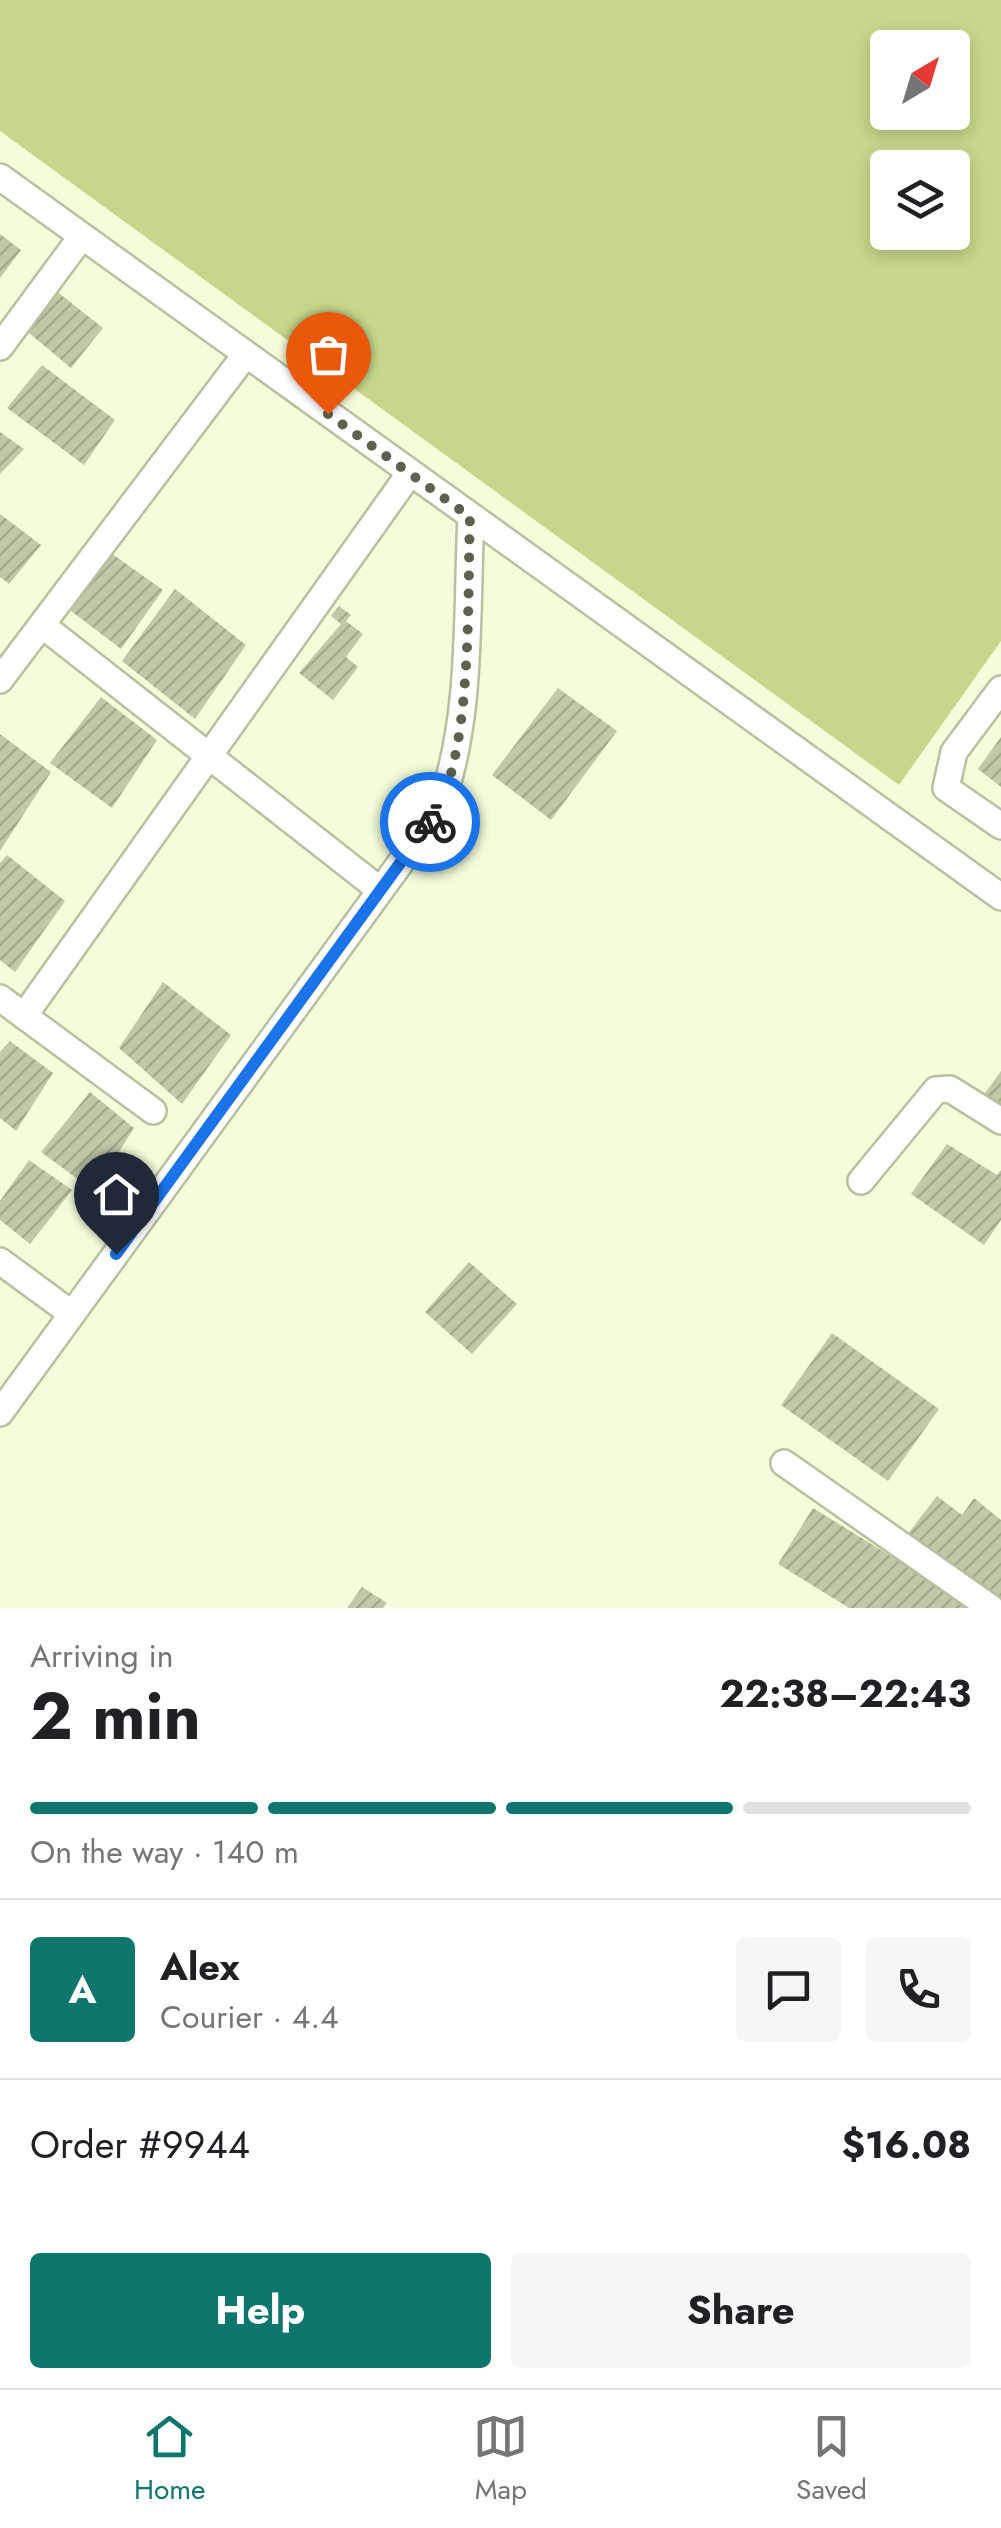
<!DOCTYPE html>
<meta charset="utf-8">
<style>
:root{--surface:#fff;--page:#f6f6f6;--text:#202124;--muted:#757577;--line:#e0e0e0;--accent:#0f766e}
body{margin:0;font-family:Jost,sans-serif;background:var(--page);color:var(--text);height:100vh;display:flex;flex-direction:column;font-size:38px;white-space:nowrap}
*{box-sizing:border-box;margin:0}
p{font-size:32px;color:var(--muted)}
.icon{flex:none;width:55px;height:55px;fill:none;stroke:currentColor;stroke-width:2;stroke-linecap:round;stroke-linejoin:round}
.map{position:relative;height:1608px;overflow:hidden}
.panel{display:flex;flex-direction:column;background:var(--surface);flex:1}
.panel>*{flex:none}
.needle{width:65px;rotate:38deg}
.buttons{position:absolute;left:870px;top:30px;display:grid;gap:20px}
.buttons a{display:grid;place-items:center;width:100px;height:100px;border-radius:10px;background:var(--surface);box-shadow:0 5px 15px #0003;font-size:50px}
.pin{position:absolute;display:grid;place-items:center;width:85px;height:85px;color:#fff;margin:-102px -42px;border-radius:50% 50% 50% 0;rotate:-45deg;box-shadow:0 0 10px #0007}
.pin .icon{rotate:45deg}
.courier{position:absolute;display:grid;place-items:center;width:100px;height:100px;margin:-50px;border:8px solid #1a73e8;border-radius:50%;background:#fff;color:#222;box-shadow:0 2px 12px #0007}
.head em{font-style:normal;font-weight:700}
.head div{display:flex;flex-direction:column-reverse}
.head{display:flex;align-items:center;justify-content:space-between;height:170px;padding:0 30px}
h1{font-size:65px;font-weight:700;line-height:75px}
.bar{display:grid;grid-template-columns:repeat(4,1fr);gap:15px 10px;align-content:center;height:120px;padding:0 30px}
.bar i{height:12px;border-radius:8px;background:var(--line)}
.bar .current{background:var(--accent)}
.bar p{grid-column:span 4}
.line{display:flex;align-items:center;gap:25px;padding:0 30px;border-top:2px solid var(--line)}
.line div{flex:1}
.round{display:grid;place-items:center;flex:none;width:105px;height:105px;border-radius:10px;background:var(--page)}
.primary-button{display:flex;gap:20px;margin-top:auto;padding:20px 30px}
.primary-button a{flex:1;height:115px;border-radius:10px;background:var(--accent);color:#fff;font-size:40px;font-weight:700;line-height:115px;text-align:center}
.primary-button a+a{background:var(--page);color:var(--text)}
.menu{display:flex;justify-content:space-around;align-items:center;height:140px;border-top:2px solid var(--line);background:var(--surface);font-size:28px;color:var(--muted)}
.menu a{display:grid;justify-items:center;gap:5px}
.menu .current{color:var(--accent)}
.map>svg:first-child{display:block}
.green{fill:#c5d78a;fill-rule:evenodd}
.building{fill:url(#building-hatch)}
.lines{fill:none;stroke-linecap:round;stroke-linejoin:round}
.minor-casing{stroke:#b7c09f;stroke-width:30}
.minor{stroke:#fff;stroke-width:25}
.done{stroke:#5d614e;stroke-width:10;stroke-dasharray:0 18}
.route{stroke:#1a73e8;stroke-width:12}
</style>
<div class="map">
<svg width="1001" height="1608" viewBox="0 0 1001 1608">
<defs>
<pattern id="building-hatch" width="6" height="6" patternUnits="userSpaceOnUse" patternTransform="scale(2.5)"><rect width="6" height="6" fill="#bfc8a7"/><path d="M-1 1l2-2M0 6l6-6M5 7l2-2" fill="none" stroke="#a3ab8e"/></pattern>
</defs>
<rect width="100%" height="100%" fill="#f4fdda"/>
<path class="green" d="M 0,0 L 1001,0 L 1001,641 L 899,785 L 0,131 ZM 888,48 L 952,48 L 952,112 L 888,112 ZM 888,168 L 952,168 L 952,232 L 888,232 Z"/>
<path class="building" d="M 0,234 L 21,250 L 0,278 Z
M 55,290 L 103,328 L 71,368 L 23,328 Z
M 42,365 L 115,420 L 84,465 L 7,408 Z
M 0,432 L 24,449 L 0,474 Z
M 0,514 L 41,545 L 9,584 L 0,577 Z
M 108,551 L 163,590 L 121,649 L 71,611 Z
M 175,589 L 246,645 L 195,719 L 122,661 Z
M 339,606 L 351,615 L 346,621 L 363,634 L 346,657 L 358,667 L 333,700 L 299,673 L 341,624 L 331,616 Z
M 558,688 L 617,731 L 551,820 L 492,775 Z
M 101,697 L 157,740 L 112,808 L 50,763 Z
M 0,734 L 51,772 L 0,851 Z
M 1001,737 L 1001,787 L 978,769 Z
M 7,855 L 65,901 L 15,972 L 0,960 L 0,863 Z
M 163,982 L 231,1035 L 182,1104 L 119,1048 Z
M 10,1041 L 53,1073 L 16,1131 L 0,1118 L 0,1052 Z
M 1001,1071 L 1001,1108 L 983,1096 Z
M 90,1092 L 134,1128 L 94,1191 L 41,1152 Z
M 947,1144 L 997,1175 L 1001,1170 L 1001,1220 L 984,1245 L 911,1194 Z
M 29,1160 L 72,1190 L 30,1244 L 0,1220 L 0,1201 Z
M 469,1262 L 517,1304 L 472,1354 L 425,1312 Z
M 832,1333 L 939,1409 L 888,1481 L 781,1405 Z
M 937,1496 L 962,1515 L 974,1498 L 1001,1520 L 1001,1602 L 907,1535 Z
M 813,1508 L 975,1608 L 849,1608 L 778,1564 Z
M 362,1587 L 387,1603 L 383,1608 L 347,1608 Z"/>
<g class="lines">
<g class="minor-casing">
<path id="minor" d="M 0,177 L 1001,897
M 0,347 L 82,236
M 42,625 L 380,890
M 0,680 L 246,354
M 1001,689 L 954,752 L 946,788 L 1001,826
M 0,998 L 153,1111
M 24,1016 L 410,473
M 861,1181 L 936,1090 L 950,1089 L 1001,1121
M 0,1261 L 72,1314
M 0,1413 L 439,810 C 473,718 466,614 471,517
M 784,1463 L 991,1608"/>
</g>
<use href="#minor" class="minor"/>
</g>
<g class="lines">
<path class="done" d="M 328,414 L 470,517 C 467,595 474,761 430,822"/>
<path class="route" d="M 116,1254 L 430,822"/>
</g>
</svg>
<div class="buttons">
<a><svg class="needle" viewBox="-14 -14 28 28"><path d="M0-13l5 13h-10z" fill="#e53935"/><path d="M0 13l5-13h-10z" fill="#757577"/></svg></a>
<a><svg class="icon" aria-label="layers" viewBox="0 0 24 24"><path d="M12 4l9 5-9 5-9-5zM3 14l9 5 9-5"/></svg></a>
</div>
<div class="pin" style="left:328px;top:414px;background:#ea580c"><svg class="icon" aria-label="bag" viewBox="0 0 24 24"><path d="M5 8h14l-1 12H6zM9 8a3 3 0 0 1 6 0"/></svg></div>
<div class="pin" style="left:116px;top:1254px;background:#1f2937"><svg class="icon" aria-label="home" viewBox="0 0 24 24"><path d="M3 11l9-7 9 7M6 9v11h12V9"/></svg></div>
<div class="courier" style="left:430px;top:822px"><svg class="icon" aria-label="bike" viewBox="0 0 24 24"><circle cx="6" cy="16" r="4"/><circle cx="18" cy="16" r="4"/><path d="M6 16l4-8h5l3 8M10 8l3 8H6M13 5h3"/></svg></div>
</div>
<section class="panel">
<div class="head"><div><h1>2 min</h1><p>Arriving in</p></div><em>22:38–22:43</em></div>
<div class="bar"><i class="current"></i><i class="current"></i><i class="current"></i><i></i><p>On the way · 140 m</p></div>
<div class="line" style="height:180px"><b class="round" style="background:var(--accent);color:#fff">A</b><div><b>Alex</b><p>Courier · 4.4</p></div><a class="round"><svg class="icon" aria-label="chat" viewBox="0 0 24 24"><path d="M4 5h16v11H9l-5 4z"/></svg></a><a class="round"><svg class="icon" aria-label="phone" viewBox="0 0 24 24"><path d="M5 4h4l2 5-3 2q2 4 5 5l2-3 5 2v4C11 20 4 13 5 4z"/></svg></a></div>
<div class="line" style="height:130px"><div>Order #9944</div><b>$16.08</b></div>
<div class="primary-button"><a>Help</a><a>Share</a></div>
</section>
<nav class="menu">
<a class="current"><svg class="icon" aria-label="home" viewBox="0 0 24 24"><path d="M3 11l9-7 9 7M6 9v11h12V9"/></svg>Home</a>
<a><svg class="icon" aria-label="map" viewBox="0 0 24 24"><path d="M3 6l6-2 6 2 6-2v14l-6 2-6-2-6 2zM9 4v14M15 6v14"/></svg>Map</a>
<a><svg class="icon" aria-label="saved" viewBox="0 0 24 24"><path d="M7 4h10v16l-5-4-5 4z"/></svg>Saved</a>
</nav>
